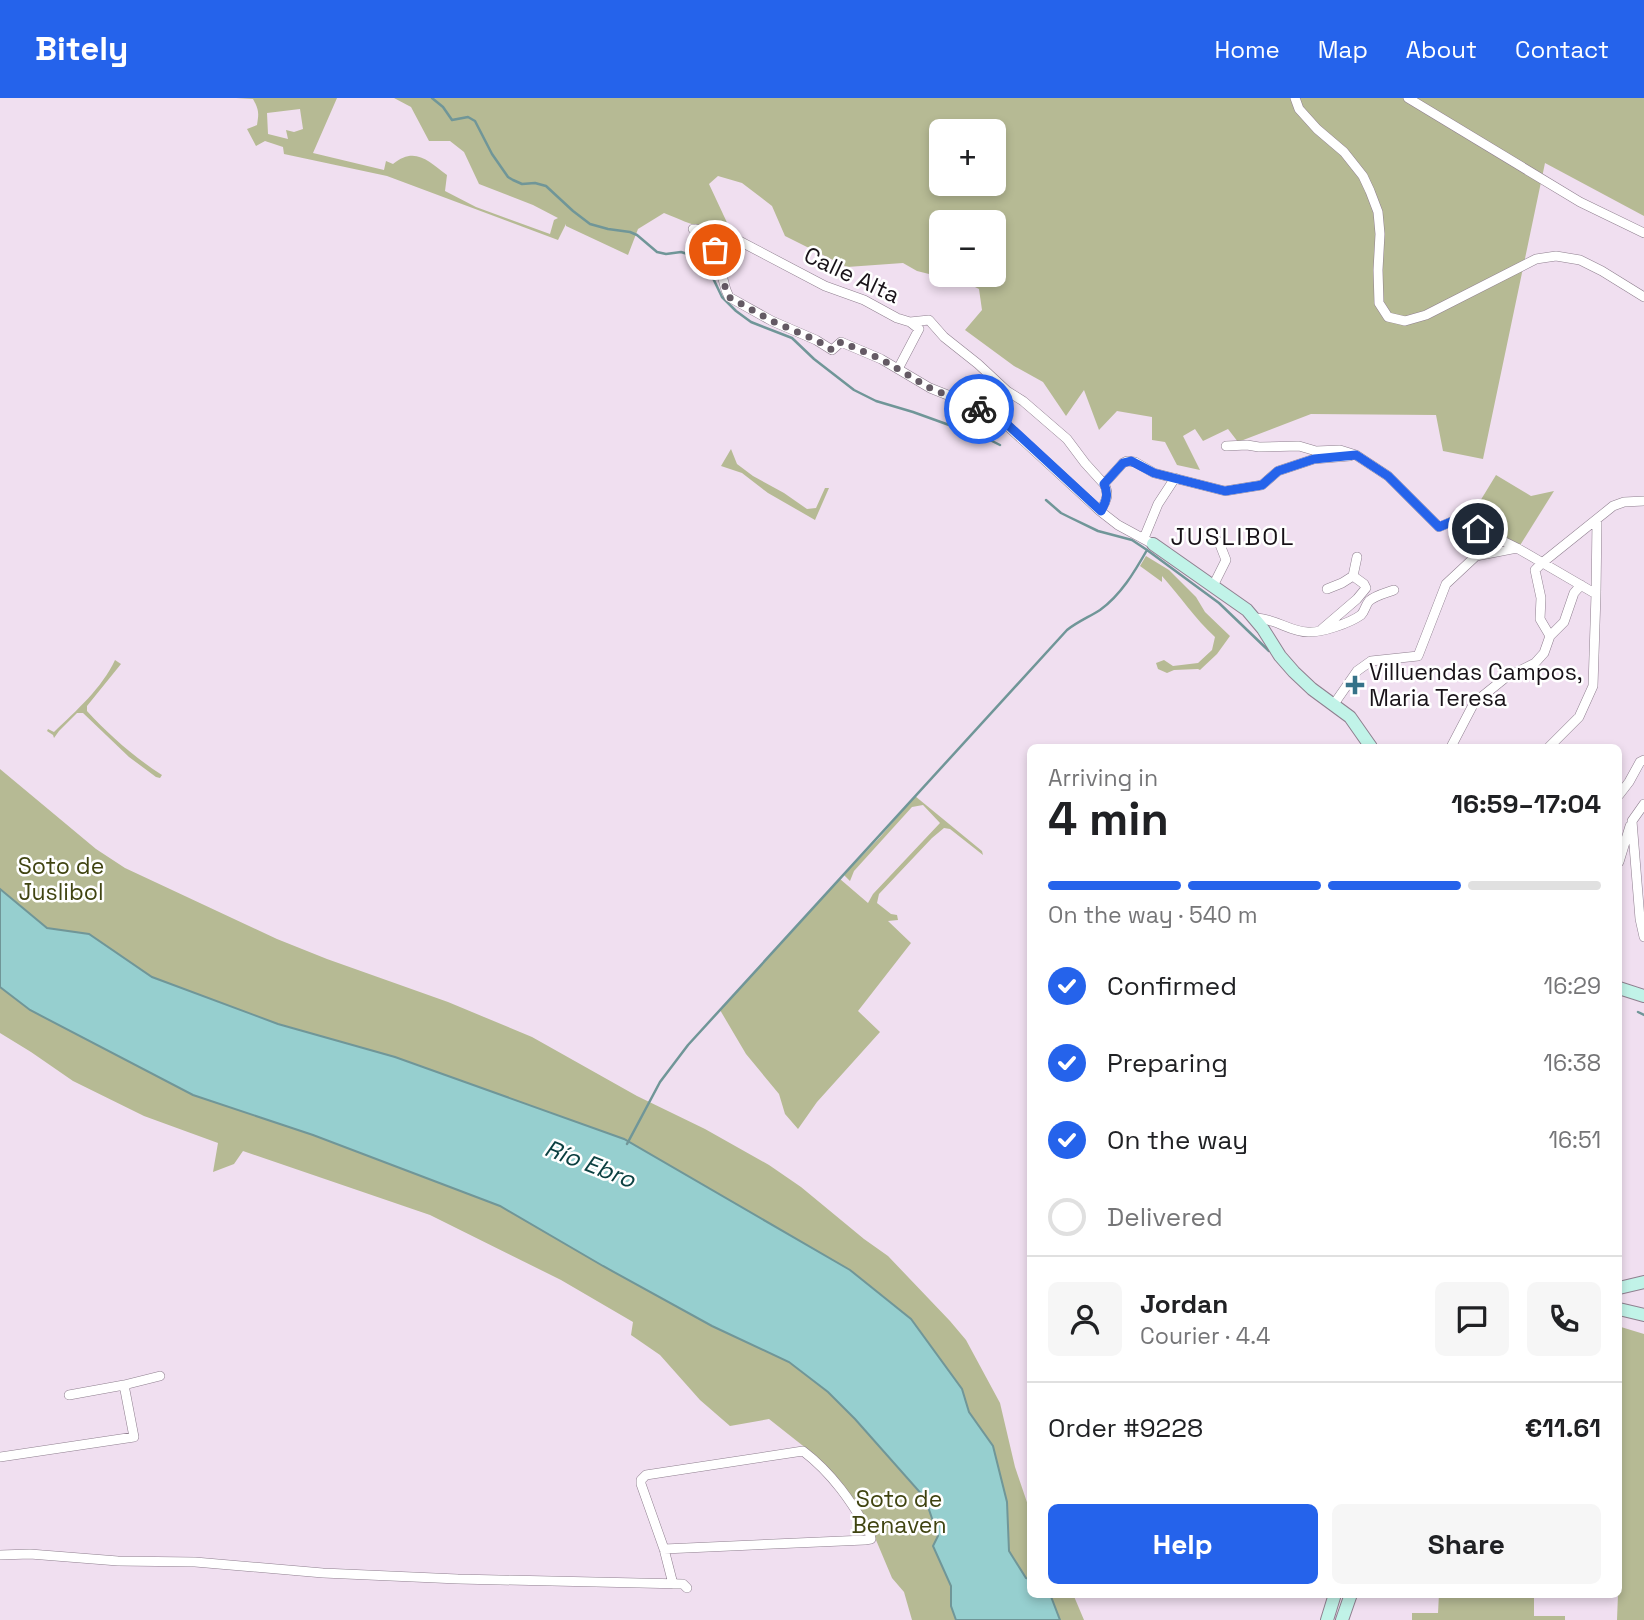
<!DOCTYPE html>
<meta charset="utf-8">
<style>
:root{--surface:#fff;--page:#f6f6f6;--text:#202124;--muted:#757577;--line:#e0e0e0;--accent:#2563eb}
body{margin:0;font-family:"Space Grotesk",sans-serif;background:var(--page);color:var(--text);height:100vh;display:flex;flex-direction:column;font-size:26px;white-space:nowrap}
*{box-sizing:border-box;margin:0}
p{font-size:23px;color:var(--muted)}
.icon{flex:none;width:38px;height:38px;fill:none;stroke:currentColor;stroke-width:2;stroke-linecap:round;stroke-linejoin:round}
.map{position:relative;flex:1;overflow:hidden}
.details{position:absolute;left:1027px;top:646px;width:595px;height:854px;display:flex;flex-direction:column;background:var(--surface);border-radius:10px;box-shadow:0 4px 10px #0003}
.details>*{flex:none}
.buttons{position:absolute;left:929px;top:21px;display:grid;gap:14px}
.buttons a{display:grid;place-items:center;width:77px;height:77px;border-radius:10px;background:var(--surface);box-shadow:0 4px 10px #0003;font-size:35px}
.pin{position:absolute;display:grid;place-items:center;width:60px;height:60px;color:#fff;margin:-30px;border:4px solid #fff;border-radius:50%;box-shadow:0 2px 7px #0007}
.courier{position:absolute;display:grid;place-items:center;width:70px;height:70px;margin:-35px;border:5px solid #2563eb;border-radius:50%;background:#fff;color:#222;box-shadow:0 2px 9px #0007}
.overview em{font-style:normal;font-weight:700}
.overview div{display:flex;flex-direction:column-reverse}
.overview{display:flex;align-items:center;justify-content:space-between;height:119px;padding:0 21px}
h1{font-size:46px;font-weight:700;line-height:52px}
.bar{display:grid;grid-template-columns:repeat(4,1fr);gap:10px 7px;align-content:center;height:84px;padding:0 21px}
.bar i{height:9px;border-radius:5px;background:var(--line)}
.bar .current{background:var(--accent)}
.bar p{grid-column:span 4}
.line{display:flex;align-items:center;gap:18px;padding:0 21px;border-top:2px solid var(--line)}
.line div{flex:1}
.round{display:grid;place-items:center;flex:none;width:74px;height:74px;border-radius:10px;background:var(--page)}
ol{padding:0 21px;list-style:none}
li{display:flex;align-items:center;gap:21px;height:77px}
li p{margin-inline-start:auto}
li .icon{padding:7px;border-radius:50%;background:var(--accent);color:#fff;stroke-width:4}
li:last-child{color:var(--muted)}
li i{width:38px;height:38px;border:4px solid var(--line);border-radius:50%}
.action{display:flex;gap:14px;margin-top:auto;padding:14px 21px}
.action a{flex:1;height:80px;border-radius:10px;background:var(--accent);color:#fff;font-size:28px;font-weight:700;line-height:80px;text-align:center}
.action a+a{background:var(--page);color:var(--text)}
header{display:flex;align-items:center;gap:42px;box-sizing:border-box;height:98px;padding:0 35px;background:var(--accent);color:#fff}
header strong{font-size:33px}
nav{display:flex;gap:38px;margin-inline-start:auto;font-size:24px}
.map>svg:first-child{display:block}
.green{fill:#b6ba94;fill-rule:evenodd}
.water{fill:#96cfcf;stroke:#709698;stroke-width:2}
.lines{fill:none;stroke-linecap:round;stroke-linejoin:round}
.stream{stroke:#709698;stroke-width:2.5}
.street-casing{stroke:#8f7f8f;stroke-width:10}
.secondary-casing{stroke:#8f7f8f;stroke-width:14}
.street{stroke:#fff;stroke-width:9}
.secondary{stroke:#c1f3e8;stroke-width:12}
.done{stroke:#645a64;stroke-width:7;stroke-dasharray:0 12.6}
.route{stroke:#2563eb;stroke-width:9}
.poi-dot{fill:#357288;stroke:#fff;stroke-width:2.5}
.labels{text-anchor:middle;stroke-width:5;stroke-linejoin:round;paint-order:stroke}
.street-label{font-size:23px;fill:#181218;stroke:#fff}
.poi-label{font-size:23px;fill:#181218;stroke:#fff;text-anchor:start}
.park-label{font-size:23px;fill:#404411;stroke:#fff}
.neighbourhood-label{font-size:24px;letter-spacing:2px;fill:#181218;stroke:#fff}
.water-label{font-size:24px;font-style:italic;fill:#0b4041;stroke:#fff}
</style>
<header>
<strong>Bitely</strong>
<nav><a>Home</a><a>Map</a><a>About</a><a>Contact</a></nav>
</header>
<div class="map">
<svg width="1644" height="1522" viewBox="0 0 1644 1522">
<rect width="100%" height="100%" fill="#f0dff0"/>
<path class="green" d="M 236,0 L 337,0 L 313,55 L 384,72 L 386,63 L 393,66 C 415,48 428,63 447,77 L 445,93 L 476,109 L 550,136 L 554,122 L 558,120 L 533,107 L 479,86 L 464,54 L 450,43 L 429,43 L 411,9 L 394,0 L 1644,0 L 1644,118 L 1545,65 L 1483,361 L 1443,353 L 1436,317 L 1311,316 L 1238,344 L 1228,331 L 1203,343 L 1195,331 L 1183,338 L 1200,372 L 1177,367 L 1165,344 L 1152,342 L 1152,319 L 1117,313 L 1099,332 L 1084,292 L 1066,318 L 1043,284 L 1014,268 L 965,232 L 982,212 L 979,191 L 969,186 L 917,173 L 903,165 L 847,169 L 785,138 L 772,108 L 742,85 L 718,78 L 709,86 L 730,131 C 708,136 685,123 664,115 L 638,131 L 628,157 L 566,128 L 566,126 L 558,142 L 387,78 L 284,56 L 283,49 L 265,43 L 256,48 L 247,31 L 257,27 C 259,15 259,12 253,1 ZM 300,11 L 303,31 L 294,34 L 286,32 L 288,41 L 268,36 L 267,15 ZM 942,33 L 994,33 L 994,86 L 942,86 ZM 942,124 L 994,124 L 994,177 L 942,177 Z
M 731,351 L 737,366 L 753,378 L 784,395 L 807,411 L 816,410 L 825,390 L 829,390 L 815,422 L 768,395 L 742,375 L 721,368 Z
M 1496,377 L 1531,398 L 1554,393 L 1519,449 L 1471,418 Z
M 1146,458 L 1169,472 L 1196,499 L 1205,514 L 1230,538 L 1217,556 L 1200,572 L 1198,571 L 1174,572 L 1167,575 L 1158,571 L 1156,565 L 1164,562 L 1173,568 L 1198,565 L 1212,552 L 1215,539 C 1195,521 1180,498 1162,478 L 1162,484 L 1140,468 Z
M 115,562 L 121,566 L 87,608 L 87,613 C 109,637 134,659 162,677 L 160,680 L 156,679 L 129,659 L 83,615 L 77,615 L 59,633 L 54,640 L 53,637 L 47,633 L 48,631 L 54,634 C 76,613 102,590 115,562 Z
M 0,671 L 96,751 L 125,770 L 277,841 L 327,861 L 448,904 L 532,939 L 637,998 L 705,1031 L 769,1067 L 801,1089 L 864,1141 L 888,1158 L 950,1223 L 966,1242 L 1000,1305 L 1015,1369 L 1031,1416 L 1031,1481 L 1026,1480 L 1009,1453 L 1007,1404 L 993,1348 L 969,1314 L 962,1291 L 911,1221 L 850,1172 L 624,1041 L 395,959 L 278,926 L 152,879 L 89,836 L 47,830 L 0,791 Z
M 915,698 L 982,753 L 983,757 L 950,731 L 944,730 L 932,740 L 879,796 L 877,805 L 891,816 L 897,817 L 898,822 L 888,823 L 911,845 L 858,913 L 880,934 L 817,1004 L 798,1031 L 785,1016 L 779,996 L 746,956 L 720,912 L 840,781 L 868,805 L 873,796 L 940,725 L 923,707 L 912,709 L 854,773 L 850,783 L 844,777 L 881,738 Z
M 0,889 L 30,912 L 193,997 L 313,1037 L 500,1108 L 603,1168 L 712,1228 L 789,1264 L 828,1294 L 855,1321 L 925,1401 L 938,1439 L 933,1448 L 951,1488 L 951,1508 L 956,1522 L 912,1522 L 904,1494 L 892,1480 L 876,1442 L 843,1388 L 807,1351 L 769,1321 L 730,1328 L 700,1302 L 660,1257 L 631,1237 L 633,1224 L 561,1182 L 430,1117 L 243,1053 L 234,1066 L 213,1074 L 218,1045 L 144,1018 L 73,983 L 31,954 L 0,935 Z
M 1621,1229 L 1644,1236 L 1644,1522 L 1617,1522 L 1618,1496 L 1619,1496 Z
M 1050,1496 L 1073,1496 L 1084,1522 L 1060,1522 Z
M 1439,1496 L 1534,1496 L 1534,1518 L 1565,1518 L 1565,1522 L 1412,1522 L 1412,1515 L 1438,1515 Z"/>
<path class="water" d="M 0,791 L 47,830 L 89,836 L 152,879 L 278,926 L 395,959 L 624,1041 L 850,1172 L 911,1221 L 962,1291 L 969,1314 L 993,1348 L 1007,1404 L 1009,1453 L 1026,1480 L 1031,1481 L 1031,1496 L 1050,1496 L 1060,1522 L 956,1522 L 951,1508 L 951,1488 L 933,1448 L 938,1438 L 925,1400 L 855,1321 L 828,1294 L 789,1264 L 712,1228 L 603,1168 L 500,1108 L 313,1037 L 193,997 L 30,912 L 0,889 Z"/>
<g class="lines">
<path class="stream" d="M 432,0 L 443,9 L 452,22 L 468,19 L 475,23 L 492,56 L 508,79 L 513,82 L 522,86 L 535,85 L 546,88 L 573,113 L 590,126 L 608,131 L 630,134 L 637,137 L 657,154 L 666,156 L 681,154 L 694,158 L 711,176 L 722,199 L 736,213 L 751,224 L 792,240 L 814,261 L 854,292 L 876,303 L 913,314 L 988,341 L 1000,347
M 1046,402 L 1061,415 L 1069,419 L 1098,433 L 1132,442 L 1147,452 L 1219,505 L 1269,553
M 1638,914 L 1644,917
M 627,1046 L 660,984 L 688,947 L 1067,532 C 1077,524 1089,519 1100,512 C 1121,497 1135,473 1147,452"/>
<g class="street-casing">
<path id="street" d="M 1295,0 L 1299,11 L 1317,31 L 1344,54 L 1363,78 L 1370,93 L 1378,114 L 1380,136 L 1378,172 L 1379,205 L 1388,219 L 1405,223 L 1426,217 L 1536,161 L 1556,158 L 1580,162 L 1602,173 L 1644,199
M 1408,0 L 1580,104 L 1644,135
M 693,131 L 715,152 L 726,192 L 729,199 L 772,223 L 816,242 L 832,252 L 841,244 L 881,261 L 930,290 L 965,304 L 1001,322 L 1100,413 L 1118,427 L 1153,446
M 695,131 L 728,137 L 825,188 L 864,202 L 897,220 L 910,224 L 929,222 L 944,239 L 978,266 L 1007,293 L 1023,303 L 1067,341 L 1085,365 L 1104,386
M 898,271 L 919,231 L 910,224
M 1226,348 L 1247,347 L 1259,349 L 1299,348 L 1316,353 L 1340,352 L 1356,357 L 1388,378 L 1439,429 L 1458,421 L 1517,450 L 1596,496 L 1593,588 L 1579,619 L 1549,649
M 1100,413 C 1106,404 1110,396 1104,386 L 1123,365 L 1127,363 L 1135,364 L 1154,375 L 1225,393 L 1262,387 L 1278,373 L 1314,361 L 1350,358
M 1211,438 L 1219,444 L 1226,462 L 1213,488
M 1144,440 L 1158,406 L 1175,380
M 1327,491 L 1342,485 L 1353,478 L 1357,459
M 1596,496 L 1597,422
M 1255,520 C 1275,520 1290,534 1308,534 C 1321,535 1350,525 1361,517 C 1365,513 1365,508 1369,503 C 1376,497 1386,495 1394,492
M 1322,531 L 1357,501 L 1366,490 L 1364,486 L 1353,478
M 1550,538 L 1540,521 L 1541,500 L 1535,472 L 1542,465 L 1613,408 L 1624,404 L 1644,403
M 1334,606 L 1357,573 L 1371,563 L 1418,558 L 1446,486 L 1476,458 L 1517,450
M 1451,649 L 1474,605 L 1505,580 L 1535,565 L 1544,555 L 1550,538 L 1564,524 L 1574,495 L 1581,487
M 1619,697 L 1629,684 L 1640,664 L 1644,662
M 1644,706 L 1632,723 L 1640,821 L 1644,839
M 1619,764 L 1630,728
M 69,1297 L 124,1287
M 0,1359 L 134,1339 L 124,1287 L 160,1278
M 664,1451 L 865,1442 L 871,1441 L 870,1436 C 852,1404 832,1375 803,1353 L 646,1377 L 641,1382 L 641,1386 L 664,1451 L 673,1486
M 0,1457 L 30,1456 L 118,1463 L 195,1464 L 323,1475 L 458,1481 L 683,1486 L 687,1490"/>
</g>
<g class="secondary-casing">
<path id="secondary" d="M 1153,446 L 1247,512 L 1263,531 L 1280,558 L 1294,574 L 1312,591 L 1350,619 L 1371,649
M 1619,890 L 1644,898
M 1619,1190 L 1644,1184
M 1619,1211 L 1644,1217
M 1327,1522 L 1335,1496
M 1342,1522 L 1351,1496"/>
</g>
<use href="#street" class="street"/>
<use href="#secondary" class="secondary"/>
</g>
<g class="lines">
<path class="done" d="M 715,152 L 726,192 L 729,199 L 772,223 L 816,242 L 832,252 L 841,244 L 881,261 L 930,290 L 979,311"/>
<path class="route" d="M 979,311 L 1009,328 L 1101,413 C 1106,404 1109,396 1104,386 L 1123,365 L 1131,363 L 1154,375 L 1225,393 L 1262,387 L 1278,373 L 1314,361 L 1356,357 L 1388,378 L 1439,429 L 1458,421 L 1478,431"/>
</g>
<path class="poi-dot" d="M1351.5 576.5h7v7h7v7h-7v7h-7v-7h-7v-7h7z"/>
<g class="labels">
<g class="street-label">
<text transform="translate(852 177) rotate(25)" y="8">Calle Alta</text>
</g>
<g class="poi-label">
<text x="1369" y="582">Villuendas Campos,<tspan x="1369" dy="26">Maria Teresa</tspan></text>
</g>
<g class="park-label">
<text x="61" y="776">Soto de<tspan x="61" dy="26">Juslibol</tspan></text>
<text x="899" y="1409">Soto de<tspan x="899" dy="26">Benaven</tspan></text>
</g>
<g class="neighbourhood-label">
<text x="1233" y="447">JUSLIBOL</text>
</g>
<g class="water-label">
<text transform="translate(590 1066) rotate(21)" y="8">Río Ebro</text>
</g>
</g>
</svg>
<div class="buttons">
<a>+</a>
<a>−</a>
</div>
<div class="pin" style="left:715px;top:152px;background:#ea580c"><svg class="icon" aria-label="bag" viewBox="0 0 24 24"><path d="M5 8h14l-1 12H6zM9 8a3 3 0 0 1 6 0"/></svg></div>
<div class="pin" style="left:1478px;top:431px;background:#1f2937"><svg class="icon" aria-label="home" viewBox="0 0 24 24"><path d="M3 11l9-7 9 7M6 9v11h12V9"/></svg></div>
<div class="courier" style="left:979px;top:311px"><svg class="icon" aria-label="bike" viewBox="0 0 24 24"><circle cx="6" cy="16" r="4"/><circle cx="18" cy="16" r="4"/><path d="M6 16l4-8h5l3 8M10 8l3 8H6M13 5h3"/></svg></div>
<section class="details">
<div class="overview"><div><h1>4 min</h1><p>Arriving in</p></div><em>16:59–17:04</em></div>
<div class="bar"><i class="current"></i><i class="current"></i><i class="current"></i><i></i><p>On the way · 540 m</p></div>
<ol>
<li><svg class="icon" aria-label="check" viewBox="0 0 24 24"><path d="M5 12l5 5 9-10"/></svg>Confirmed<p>16:29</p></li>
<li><svg class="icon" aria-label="check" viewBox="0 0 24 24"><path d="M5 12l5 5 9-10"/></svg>Preparing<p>16:38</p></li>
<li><svg class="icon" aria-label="check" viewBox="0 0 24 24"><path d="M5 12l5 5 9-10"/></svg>On the way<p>16:51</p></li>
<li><i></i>Delivered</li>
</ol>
<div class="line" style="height:126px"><a class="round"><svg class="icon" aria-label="person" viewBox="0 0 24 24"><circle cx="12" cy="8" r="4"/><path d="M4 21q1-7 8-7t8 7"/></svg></a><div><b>Jordan</b><p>Courier · 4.4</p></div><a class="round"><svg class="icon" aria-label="chat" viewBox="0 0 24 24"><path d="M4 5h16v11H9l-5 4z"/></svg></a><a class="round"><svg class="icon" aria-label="phone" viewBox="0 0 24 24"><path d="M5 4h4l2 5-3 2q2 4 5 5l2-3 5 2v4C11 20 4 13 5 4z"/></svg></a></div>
<div class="line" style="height:91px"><div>Order #9228</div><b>€11.61</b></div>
<div class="action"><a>Help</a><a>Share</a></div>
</section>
</div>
